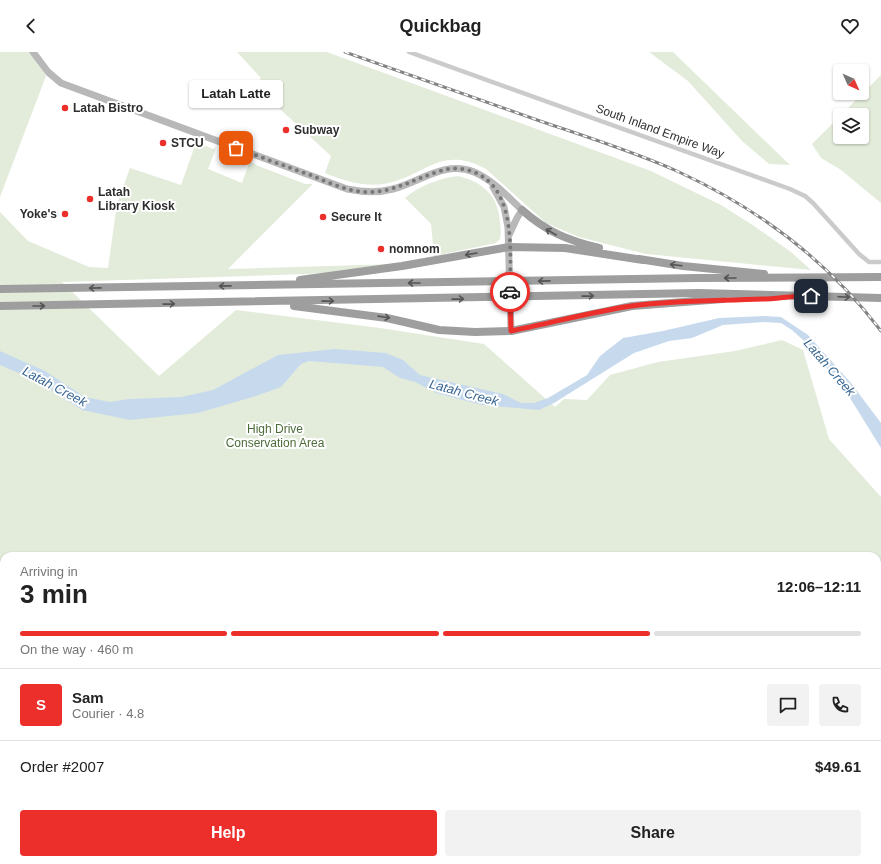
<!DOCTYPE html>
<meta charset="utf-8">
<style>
:root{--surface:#fff;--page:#f2f2f2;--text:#222;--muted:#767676;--line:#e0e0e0;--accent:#ec2f2a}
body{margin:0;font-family:Helvetica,sans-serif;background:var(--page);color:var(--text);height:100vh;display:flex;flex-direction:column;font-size:15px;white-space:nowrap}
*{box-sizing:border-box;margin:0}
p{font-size:13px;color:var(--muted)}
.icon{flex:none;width:22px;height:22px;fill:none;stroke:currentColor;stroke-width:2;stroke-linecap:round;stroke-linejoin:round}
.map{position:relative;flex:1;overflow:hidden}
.side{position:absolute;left:0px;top:500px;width:881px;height:312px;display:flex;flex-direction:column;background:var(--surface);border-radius:12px 12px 0 0;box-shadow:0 1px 3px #0004}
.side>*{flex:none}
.needle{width:26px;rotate:135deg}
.buttons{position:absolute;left:833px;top:12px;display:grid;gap:8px}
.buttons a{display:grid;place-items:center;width:36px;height:36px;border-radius:4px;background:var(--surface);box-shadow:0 1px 3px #0004;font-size:20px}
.pin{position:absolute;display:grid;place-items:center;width:34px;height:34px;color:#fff;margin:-17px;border-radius:8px;box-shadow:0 2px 6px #0006}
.courier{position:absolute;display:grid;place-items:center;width:40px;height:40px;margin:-20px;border:3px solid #ec2f2a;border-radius:50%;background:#fff;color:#222;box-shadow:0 1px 5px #0007}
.bubble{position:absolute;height:28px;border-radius:4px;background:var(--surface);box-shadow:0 1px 3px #0004;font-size:13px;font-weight:700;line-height:28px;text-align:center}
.head em{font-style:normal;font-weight:700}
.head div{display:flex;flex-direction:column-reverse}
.head{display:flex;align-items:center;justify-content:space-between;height:68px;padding:0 20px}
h1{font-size:26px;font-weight:700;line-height:30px}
.bar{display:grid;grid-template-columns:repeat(4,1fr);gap:6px 4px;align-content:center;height:48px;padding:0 20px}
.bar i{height:5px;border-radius:3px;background:var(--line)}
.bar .selected{background:var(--accent)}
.bar p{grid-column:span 4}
.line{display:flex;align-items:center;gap:10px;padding:0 20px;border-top:1px solid var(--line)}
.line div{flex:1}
.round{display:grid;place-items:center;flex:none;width:42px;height:42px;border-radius:4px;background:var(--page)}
.primary-button{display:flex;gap:8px;margin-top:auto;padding:8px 20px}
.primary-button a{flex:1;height:46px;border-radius:4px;background:var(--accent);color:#fff;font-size:16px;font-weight:700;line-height:46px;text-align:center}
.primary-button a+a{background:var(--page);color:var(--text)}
header{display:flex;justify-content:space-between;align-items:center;height:52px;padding:0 20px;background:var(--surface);font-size:18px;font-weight:700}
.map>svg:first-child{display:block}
.green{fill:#e3ecdb}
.water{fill:#c7daed}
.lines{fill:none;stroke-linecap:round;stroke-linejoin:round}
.minor{stroke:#cbcbcb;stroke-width:4.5}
.secondary{stroke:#b8b8b8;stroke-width:7}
.trunk{stroke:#9e9e9e;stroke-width:8}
.rail-casing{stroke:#838383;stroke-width:3}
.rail{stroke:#fff;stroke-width:1.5;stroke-dasharray:4.5;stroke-linecap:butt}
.oneway{stroke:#555}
.done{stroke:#777;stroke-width:4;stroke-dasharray:0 7.2}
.route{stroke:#ec2f2a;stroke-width:5}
.poi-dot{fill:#ec2f2a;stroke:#fff;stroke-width:1.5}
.labels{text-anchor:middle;stroke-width:4;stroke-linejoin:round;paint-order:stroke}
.poi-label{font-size:12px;font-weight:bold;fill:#2e2e2e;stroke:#fff;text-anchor:start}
.street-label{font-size:12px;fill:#2e2e2e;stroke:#fff}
.park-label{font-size:12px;fill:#4c6c3a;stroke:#fff}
.water-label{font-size:13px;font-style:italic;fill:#396794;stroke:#fff}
</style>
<header><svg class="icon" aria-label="back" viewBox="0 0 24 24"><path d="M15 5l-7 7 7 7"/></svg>Quickbag<svg class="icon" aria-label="heart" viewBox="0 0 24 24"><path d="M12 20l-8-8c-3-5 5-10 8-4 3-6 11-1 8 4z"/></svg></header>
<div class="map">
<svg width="881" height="812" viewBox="0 0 881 812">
<rect width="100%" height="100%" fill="#fff"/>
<path class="green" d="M 0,0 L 30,0 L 46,24 L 0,145 Z
M 237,0 L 327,0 L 651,119 L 721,153 L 754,174 L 791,200 L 811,218 L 646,202 L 579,185 L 546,171 L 486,117 C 440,92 425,125 384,132 C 363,135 344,129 325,121 L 331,104 L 257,36 L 261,26 Z
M 649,0 L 673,0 L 790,113 L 769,112 L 742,89 L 688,29 Z
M 881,23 L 881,151 L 841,118 L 821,106 L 812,92 L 840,64 L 840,85 L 862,85 L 862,63 L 841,63 Z
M 197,88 L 199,91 L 213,97 L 216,96 L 208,117 L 242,131 L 250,109 L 256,113 L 305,132 L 313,132 L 228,217 L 394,212 L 344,220 L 307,222 L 62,230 L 159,324 L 236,258 L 380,276 L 484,292 L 555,355 L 564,347 L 587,348 L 610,323 L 658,310 L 735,299 L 782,288 L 803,298 L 829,387 L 881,445 L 881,541 L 877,548 L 877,504 L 4,504 L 4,640 L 0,645 L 0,160 L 28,189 L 89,215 L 108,216 L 117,152 L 130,116 L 181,133 Z
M 458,124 C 483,130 499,144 500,171 C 501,177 501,182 500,187 L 496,191 L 434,204 L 431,172 L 405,146 C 418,134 441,126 458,124 Z
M 877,575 L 878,586 L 881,589 L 881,812 L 795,812 L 792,808 L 877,808 Z"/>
<path class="water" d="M 764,264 L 781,265 L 808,283 L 851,331 L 881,371 L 881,396 L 845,338 L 803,288 L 792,278 L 781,271 L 764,270 L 723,273 L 692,286 L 669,289 L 634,301 L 554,351 L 539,358 L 482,353 L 436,341 L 415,330 L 400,326 L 383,315 L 309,309 L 301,312 L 281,335 L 259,343 L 198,361 L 130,368 L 82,358 L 39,330 L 0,313 L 0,299 L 45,319 L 85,345 L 110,350 L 129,347 L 181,345 L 213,338 L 278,303 L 335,297 L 386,301 L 403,308 L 420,323 L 503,342 L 521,351 L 534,351 L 548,346 L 587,323 L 600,304 L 623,286 L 663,279 L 719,266 Z"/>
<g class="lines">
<path class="minor" d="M 409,0 L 790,137 L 805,144 L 813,151 L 859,202 L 869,210 L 881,210
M 0,693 L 4,700
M 0,761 L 4,759
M 186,808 L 190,812
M 645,808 L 649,812
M 762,808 L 768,812
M 33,812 L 33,808
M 361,812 L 364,808
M 447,812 L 449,808
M 532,812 L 535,808
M 633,812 L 637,808"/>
<path class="secondary" d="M 33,0 L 48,20 L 61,31 L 347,137 C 362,140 378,141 393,137 C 420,130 445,108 474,120 C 493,128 508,145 522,158 L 517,166 L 509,183
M 493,135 L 504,155 L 508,175 L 511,279
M 0,662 L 4,657
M 782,808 L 787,812"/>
<path class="trunk" d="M 522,158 C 547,180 567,188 599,196
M 639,207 L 683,214 L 764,222
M 300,228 L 402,214 L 509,195 L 565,196 L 643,208
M 0,237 L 696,226 L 881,225
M 0,254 L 699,241 L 881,246
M 294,254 L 387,266 L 439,278 L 475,280 L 511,279 L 632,254 L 723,247"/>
<g class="rail-casing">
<path id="rail" d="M 345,0 C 410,23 475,46 540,69 C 587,85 635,100 679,120 C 759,157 828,209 881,279"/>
</g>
<use href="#rail" class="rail"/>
</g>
<defs><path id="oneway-shaft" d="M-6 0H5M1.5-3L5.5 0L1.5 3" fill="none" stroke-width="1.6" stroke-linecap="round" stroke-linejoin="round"/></defs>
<g class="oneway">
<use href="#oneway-shaft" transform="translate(551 180) rotate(-150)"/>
<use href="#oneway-shaft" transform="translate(471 202) rotate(170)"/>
<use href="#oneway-shaft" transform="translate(676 213) rotate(-173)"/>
<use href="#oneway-shaft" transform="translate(730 226) rotate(180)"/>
<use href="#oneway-shaft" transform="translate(544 229) rotate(179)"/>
<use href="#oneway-shaft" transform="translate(414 231) rotate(180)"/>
<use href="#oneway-shaft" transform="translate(225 234) rotate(179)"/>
<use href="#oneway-shaft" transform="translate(95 236) rotate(179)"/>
<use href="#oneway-shaft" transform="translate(588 244) rotate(-1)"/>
<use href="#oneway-shaft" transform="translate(844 245) rotate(2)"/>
<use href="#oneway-shaft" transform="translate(458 247) rotate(-1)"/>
<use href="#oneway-shaft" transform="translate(328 249) rotate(-1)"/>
<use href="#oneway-shaft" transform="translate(169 252) rotate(-1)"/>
<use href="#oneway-shaft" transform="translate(39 254)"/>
<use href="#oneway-shaft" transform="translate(384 265) rotate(8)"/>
</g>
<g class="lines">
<path class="done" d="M 236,96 C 261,105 287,115 313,124 C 329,131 347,139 365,140 C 393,141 414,127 440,119 C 452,115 465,116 476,121 C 517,139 510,203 510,240"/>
<path class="route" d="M 510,240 L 511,279 C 551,271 591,260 631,254 C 675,248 718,249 762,247 C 778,247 794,243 811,244"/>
</g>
<g class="poi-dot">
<circle cx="65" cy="56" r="4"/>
<circle cx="286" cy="78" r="4"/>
<circle cx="163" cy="91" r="4"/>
<circle cx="90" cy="147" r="4"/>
<circle cx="65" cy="162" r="4"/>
<circle cx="323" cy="165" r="4"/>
<circle cx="381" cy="197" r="4"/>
</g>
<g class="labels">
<g class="poi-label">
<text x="73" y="60">Latah Bistro</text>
<text x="294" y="82">Subway</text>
<text x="171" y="95">STCU</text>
<text x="98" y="144">Latah<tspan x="98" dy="14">Library Kiosk</tspan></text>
<text x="57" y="166" text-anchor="end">Yoke's</text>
<text x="331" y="169">Secure It</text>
<text x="389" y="201">nomnom</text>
</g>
<g class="street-label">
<text transform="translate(660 79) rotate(20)" y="4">South Inland Empire Way</text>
</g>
<g class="park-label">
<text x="275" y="381">High Drive<tspan x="275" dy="14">Conservation Area</tspan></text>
</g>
<g class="water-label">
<text transform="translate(830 315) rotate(49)" y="5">Latah Creek</text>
<text transform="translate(55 334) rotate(28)" y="5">Latah Creek</text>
<text transform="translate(464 340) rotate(15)" y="5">Latah Creek</text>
</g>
</g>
</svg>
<div class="buttons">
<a><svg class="needle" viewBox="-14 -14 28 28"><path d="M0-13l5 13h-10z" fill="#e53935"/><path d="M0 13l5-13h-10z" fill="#767676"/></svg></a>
<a><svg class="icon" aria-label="layers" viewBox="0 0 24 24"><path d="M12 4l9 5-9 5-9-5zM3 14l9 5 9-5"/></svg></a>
</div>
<div class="pin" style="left:236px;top:96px;background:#ea580c"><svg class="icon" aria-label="bag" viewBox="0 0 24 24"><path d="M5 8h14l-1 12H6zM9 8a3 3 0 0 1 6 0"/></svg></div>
<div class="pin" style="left:811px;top:244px;background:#1f2937"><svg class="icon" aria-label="home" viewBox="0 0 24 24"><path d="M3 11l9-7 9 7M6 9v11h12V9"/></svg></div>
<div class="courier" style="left:510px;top:240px"><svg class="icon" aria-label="car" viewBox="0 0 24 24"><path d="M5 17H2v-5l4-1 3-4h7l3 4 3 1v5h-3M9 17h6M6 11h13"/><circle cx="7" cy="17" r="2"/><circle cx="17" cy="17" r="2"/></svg></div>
<div class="bubble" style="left:189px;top:28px;width:94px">Latah Latte</div>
<section class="side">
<div class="head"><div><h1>3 min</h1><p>Arriving in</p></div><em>12:06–12:11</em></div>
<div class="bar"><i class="selected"></i><i class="selected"></i><i class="selected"></i><i></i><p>On the way · 460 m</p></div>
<div class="line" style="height:72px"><b class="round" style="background:var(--accent);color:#fff">S</b><div><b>Sam</b><p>Courier · 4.8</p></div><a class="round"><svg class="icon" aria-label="chat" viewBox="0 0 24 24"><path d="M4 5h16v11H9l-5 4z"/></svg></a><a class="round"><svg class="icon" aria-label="phone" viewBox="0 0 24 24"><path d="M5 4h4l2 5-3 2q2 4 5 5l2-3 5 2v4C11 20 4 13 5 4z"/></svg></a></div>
<div class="line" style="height:52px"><div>Order #2007</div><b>$49.61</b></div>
<div class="primary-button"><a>Help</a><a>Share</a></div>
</section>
</div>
